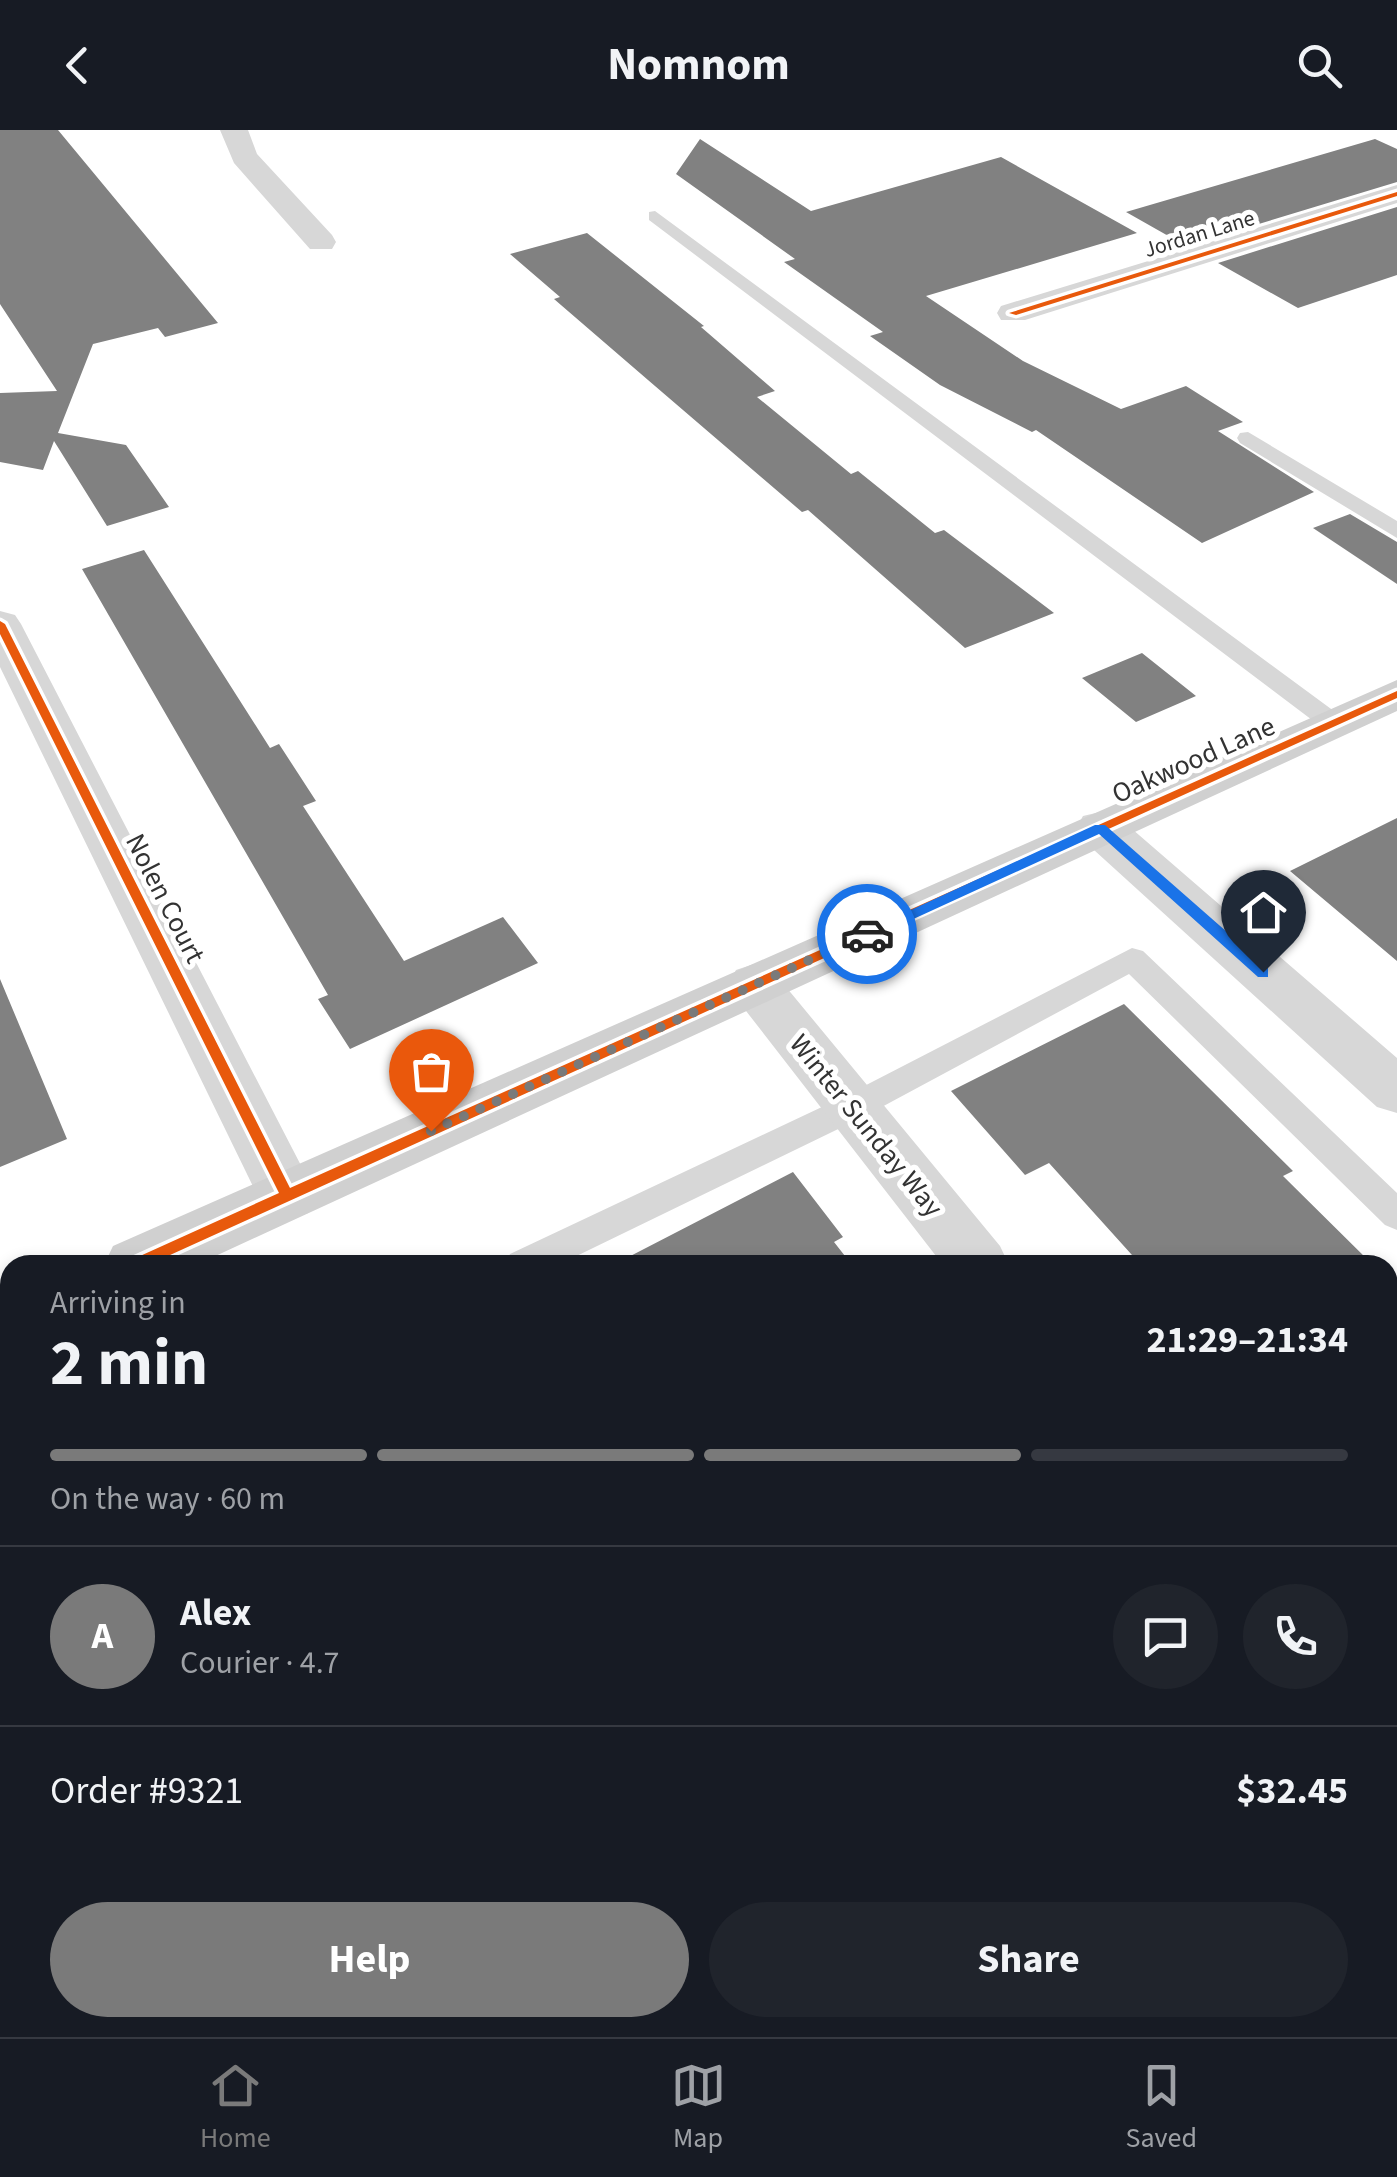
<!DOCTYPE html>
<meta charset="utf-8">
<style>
:root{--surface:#171b24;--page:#20242c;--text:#f1f3f6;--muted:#9ea1a6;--line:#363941;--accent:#7a7a7a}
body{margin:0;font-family:"Source Sans 3",sans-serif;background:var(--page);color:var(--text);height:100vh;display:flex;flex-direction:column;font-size:38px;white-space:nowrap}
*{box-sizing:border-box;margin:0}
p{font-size:32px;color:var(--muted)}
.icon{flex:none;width:55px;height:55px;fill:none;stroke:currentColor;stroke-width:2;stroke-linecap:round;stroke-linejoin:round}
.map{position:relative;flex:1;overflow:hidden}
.panel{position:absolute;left:0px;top:1125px;width:1398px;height:782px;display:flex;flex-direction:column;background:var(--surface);border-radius:30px 30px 0 0;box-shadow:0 5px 15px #0003}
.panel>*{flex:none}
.pin{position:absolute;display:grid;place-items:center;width:85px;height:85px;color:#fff;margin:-102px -42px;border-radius:50% 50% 50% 0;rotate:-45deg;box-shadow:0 0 10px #0007}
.pin .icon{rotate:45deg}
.courier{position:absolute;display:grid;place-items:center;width:100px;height:100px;margin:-50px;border:8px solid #1a73e8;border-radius:50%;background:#fff;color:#222;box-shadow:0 2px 12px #0007}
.headline em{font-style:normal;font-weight:700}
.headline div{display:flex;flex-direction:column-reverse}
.headline{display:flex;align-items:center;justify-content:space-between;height:170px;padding:0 50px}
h1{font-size:65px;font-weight:700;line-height:75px}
.bar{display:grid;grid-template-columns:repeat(4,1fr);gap:15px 10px;align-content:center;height:120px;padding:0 50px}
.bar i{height:12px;border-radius:8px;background:var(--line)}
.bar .on{background:var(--accent)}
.bar p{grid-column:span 4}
.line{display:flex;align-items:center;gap:25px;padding:0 50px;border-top:2px solid var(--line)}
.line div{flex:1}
.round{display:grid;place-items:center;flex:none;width:105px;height:105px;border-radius:52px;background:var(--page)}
.button{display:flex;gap:20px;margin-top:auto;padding:20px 50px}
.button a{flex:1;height:115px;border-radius:60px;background:var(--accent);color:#fff;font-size:40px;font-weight:700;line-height:115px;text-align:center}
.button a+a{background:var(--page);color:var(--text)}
header{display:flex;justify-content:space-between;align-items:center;height:130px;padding:0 50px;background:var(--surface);font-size:45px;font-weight:700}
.tab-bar{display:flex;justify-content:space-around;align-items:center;height:140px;border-top:2px solid var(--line);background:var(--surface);font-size:28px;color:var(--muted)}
.tab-bar a{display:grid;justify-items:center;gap:5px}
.tab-bar .on{color:var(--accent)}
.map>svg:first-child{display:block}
.building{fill:#818181}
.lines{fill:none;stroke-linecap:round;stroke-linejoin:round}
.lane{fill:#d7d7d7;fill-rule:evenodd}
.street{fill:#d7d7d7;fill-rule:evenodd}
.secondary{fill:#d0d0d0;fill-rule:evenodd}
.cycleway-casing{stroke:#fff;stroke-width:7}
.cycleway{fill:#e8590c;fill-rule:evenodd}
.route{fill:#1a73e8}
.done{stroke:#7a7a7a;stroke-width:10;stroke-dasharray:0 18}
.labels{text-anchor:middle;stroke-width:10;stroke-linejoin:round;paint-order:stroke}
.far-street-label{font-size:22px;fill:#333;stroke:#fff}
.street-label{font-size:28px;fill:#333;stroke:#fff}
</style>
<header><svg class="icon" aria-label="back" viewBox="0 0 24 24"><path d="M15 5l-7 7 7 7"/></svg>Nomnom<svg class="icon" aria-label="search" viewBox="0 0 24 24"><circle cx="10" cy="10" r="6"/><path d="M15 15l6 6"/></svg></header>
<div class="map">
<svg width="1397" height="1907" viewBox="0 0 1397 1907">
<rect width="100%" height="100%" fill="#fff"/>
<path class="building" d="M 0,0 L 58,0 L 218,193 L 165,207 L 158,198 L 93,214 L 58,303 L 126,315 L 169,377 L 107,396 L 54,311 L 43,340 L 0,332 L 0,263 L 57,261 L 0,174 Z
M 700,9 L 811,81 L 1001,27 L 1137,103 L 926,166 L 1023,231 L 1121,279 L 1186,256 L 1243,292 L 1218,301 L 1314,362 L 1202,413 L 1036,300 L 1032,302 L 940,255 L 870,206 L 883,202 L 784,132 L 795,129 L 676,44 Z
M 1375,9 L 1397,19 L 1397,52 L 1186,116 L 1126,82 Z
M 1397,77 L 1397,145 L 1298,178 L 1218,133 Z
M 587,103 L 704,196 L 701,197 L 775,261 L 757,267 L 851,344 L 858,341 L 935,403 L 944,400 L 1054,483 L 965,518 L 808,380 L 802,382 L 648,250 L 554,169 L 560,167 L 510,124 Z
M 1350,384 L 1397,412 L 1397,454 L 1313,398 Z
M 144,420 L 270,618 L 279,614 L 316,671 L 303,676 L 404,831 L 503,787 L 538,833 L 350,919 L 318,869 L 328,865 L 82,439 Z
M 1142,523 L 1196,566 L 1136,592 L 1082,548 Z
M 1397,688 L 1397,831 L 1290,741 Z
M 0,849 L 67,1009 L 0,1037 Z
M 1124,874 L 1293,1041 L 1283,1046 L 1373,1135 L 1141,1135 L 1049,1033 L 1025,1045 L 951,961 Z
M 793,1042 L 843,1107 L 834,1112 L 852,1135 L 613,1135 Z"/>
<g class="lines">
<path class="lane" d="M 655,81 L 1342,587 L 1346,593 L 1342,599 L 1324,599 L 649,90 L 649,82 Z
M 1248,302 L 1397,391 L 1397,408 L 1240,313 L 1237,308 L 1240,303 Z
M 1132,818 L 1143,821 L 1397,1063 L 1397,1100 L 1385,1095 L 1129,844 L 865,986 L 558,1135 L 505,1135 L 510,1124 L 841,968 Z
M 923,1898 L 973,1898 L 977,1907 L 926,1907 Z"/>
<path class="street" d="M 220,0 L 248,0 L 257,24 L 332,105 L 336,112 L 332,119 L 310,119 L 234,33 Z
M 1397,55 L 1397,73 L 1025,190 L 1001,190 L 997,183 L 1001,176 Z
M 0,481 L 15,485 L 21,494 L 308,1049 L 316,1066 L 308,1083 L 287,1091 L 266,1083 L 0,537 Z
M 1100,682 L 1117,686 L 1397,928 L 1397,983 L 1377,977 L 1083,710 L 1076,698 L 1083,686 Z
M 754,834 L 772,840 L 1000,1116 L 1009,1135 L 943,1135 L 736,868 L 728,854 L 736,840 Z
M 1388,1604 L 1397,1607 L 1397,1690 L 1388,1686 Z"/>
<path class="secondary" d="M 1397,550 L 1397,581 L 196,1135 L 104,1135 L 113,1116 Z
M 10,1163 L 10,1220 L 0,1224 L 0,1167 Z"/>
<g class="cycleway-casing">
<path id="cycleway" d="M 1397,62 L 1397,66 L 1016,185 L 1009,183 Z
M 0,491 L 5,494 L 290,1058 L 1397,561 L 1397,568 L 148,1135 L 127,1135 L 129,1131 L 279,1063 L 0,504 Z"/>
</g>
<use href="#cycleway" class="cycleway"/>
</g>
<path class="route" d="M 1095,695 L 1105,695 L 1268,838 L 1268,847 L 1258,847 L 1099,704 L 872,808 L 867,809 L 859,804 Z"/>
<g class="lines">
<path class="done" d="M 431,1001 L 867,804"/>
</g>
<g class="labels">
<g class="far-street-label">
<text transform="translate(1199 103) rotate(-17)" y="8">Jordan Lane</text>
</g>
<g class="street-label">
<text transform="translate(1193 629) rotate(-24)" y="10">Oakwood Lane</text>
<text transform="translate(166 768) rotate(63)" y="10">Nolen Court</text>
<text transform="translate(867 995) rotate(51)" y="10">Winter Sunday Way</text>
</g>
</g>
</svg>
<div class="pin" style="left:431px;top:1001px;background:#ea580c"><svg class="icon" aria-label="bag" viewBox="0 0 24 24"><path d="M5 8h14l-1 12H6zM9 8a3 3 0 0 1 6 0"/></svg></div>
<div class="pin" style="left:1263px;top:842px;background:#1f2937"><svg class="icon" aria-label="home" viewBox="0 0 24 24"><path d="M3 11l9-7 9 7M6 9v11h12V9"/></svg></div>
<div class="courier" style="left:867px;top:804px"><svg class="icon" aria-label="car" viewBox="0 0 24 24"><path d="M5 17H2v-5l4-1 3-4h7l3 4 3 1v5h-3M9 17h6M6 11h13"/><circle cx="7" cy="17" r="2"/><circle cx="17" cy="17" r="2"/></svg></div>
<section class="panel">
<div class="headline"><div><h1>2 min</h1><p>Arriving in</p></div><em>21:29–21:34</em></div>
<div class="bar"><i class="on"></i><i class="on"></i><i class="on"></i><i></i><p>On the way · 60 m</p></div>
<div class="line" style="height:180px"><b class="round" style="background:var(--accent);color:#fff">A</b><div><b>Alex</b><p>Courier · 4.7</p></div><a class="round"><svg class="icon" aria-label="chat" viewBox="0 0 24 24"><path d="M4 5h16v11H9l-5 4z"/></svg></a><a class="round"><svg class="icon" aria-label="phone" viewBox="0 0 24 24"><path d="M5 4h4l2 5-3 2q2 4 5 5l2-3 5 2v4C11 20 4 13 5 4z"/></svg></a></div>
<div class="line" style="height:130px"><div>Order #9321</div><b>$32.45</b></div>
<div class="button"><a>Help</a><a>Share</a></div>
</section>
</div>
<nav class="tab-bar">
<a class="on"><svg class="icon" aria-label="home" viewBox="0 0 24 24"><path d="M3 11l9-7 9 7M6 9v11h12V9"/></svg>Home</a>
<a><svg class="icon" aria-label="map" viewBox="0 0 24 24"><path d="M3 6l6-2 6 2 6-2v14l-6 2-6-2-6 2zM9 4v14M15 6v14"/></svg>Map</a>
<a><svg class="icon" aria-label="saved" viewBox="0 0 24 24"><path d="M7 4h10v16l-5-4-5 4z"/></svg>Saved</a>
</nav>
